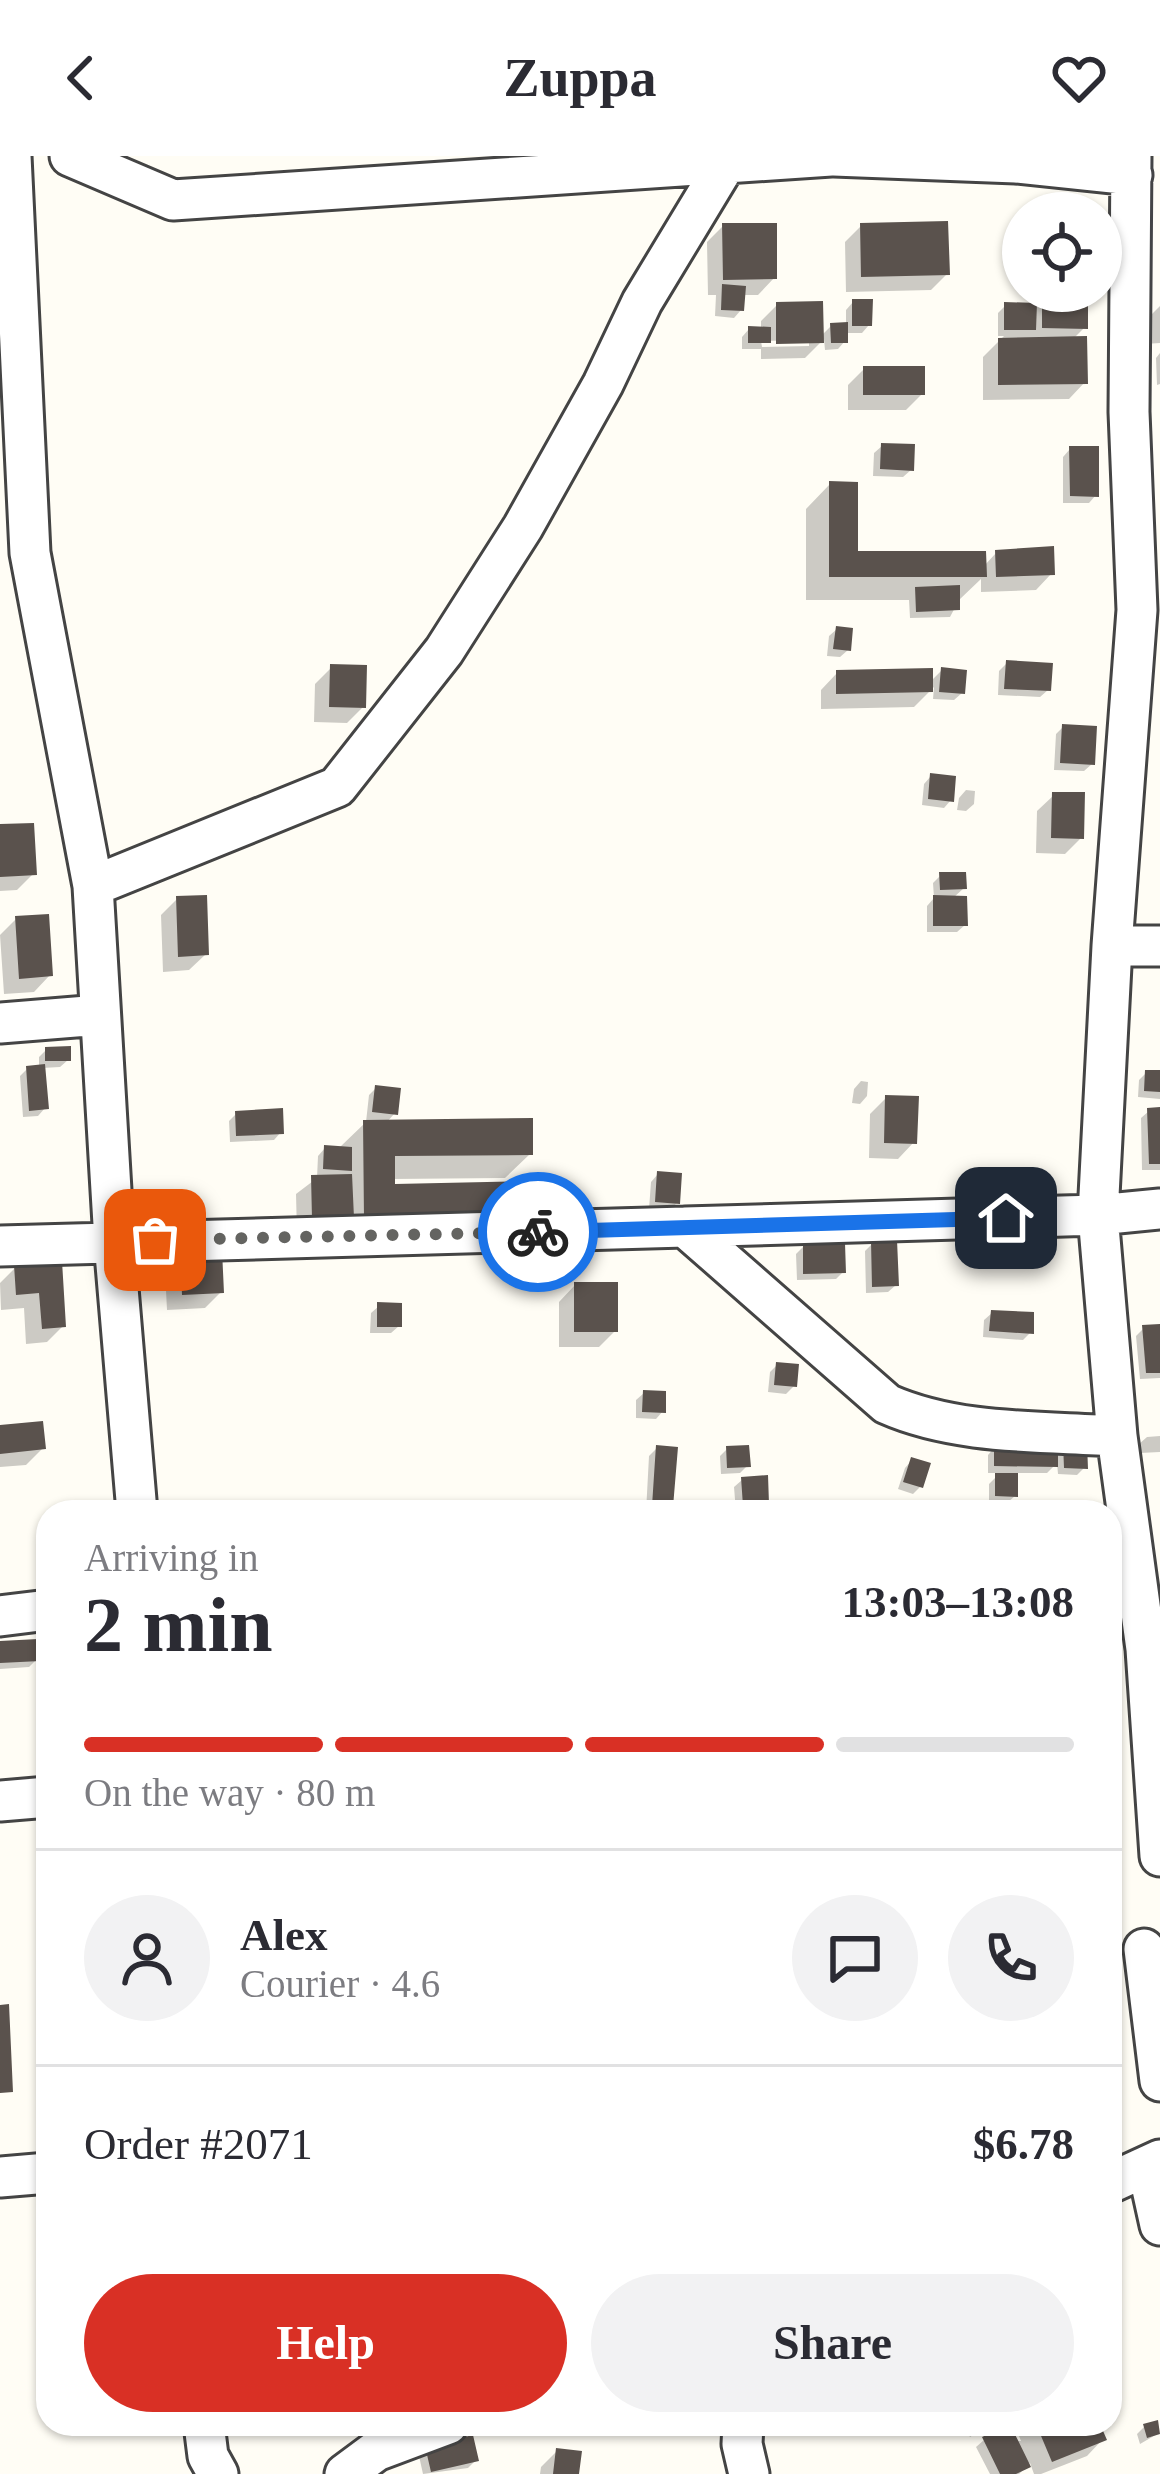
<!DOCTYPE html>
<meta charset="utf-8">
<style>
:root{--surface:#fff;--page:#f2f2f3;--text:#2b2b33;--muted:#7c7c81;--line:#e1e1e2;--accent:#d93025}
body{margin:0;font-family:"Times New Roman",serif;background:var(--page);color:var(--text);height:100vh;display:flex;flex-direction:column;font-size:45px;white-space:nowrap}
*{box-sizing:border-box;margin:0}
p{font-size:39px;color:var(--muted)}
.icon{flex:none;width:66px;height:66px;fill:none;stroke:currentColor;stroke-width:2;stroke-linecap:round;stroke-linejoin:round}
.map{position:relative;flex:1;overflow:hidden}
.details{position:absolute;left:36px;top:1344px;width:1086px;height:936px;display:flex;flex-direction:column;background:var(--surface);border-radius:36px;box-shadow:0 3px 9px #0004}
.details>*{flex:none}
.buttons{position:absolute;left:1002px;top:36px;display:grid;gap:24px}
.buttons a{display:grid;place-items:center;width:120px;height:120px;border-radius:50%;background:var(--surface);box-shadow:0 3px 9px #0004;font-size:60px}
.pin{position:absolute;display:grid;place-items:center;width:102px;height:102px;color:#fff;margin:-51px;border-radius:24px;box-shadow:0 6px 18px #0006}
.courier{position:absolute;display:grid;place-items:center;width:120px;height:120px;margin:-60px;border:9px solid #1a73e8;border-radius:50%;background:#fff;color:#222;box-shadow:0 3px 15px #0007}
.headline em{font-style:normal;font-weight:700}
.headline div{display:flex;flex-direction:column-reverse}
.headline{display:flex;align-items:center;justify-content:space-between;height:204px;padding:0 48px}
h1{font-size:78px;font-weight:700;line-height:90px}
.bar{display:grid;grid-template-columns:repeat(4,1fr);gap:18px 12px;align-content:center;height:144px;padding:0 48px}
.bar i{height:15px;border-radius:9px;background:var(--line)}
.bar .on{background:var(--accent)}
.bar p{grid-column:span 4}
.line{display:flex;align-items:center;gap:30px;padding:0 48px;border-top:3px solid var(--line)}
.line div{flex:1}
.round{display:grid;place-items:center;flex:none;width:126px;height:126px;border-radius:63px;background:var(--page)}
.cta{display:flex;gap:24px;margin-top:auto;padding:24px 48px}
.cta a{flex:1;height:138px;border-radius:72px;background:var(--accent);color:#fff;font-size:48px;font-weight:700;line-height:138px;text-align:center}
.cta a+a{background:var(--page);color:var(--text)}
header{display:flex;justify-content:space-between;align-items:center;height:156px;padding:0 48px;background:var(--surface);font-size:54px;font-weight:700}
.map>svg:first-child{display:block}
.shadow{fill:#0003;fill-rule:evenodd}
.building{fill:#5a524d}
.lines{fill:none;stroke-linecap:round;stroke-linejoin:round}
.minor-casing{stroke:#444;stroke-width:45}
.minor{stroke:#fff;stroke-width:39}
.done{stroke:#646461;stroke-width:12;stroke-dasharray:0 21.6}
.route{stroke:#1a73e8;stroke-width:15}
</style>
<header><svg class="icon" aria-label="back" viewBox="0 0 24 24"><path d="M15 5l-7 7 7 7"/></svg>Zuppa<svg class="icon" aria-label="heart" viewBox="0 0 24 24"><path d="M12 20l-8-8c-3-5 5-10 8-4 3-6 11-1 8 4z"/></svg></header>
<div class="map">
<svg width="1160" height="2318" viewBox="0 0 1160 2318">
<rect width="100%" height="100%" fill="#fffdf5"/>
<path class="shadow" d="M 723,70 L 774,122 L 758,139 L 742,139 L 741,154 L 734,162 L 715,160 L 716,139 L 708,139 L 707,86 Z
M 861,70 L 947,118 L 931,134 L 846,136 L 845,86 Z
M 1043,136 L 1085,171 L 1073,183 L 1085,226 L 1069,243 L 983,244 L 983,201 L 1004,180 L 998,180 L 998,157 L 1006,149 L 1029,150 Z
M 853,146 L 869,169 L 862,177 L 845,177 L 845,185 L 838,193 L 825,194 L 824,183 L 805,202 L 761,203 L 761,193 L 742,193 L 742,181 L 749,173 L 761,174 L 761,165 L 777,149 L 821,180 L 831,170 L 846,169 L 846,154 ZM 809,184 L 809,190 L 762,191 L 761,185 Z
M 1160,150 L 1160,187 L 1145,188 L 1144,166 Z
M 1160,197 L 1160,228 L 1157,229 L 1156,202 Z
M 864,213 L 922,238 L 906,254 L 848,254 L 848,229 Z
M 882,290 L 911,314 L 903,321 L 873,320 L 874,297 Z
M 1070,293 L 1096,339 L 1089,347 L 1063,347 L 1063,301 Z
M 830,328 L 855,398 L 984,410 L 996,397 L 1052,417 L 1036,434 L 981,436 L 981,423 L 959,444 L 950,461 L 910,462 L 909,444 L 806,444 L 806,353 Z
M 837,473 L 848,494 L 840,501 L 827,500 L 829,480 Z
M 1007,507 L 1048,534 L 1040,541 L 998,539 L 999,515 Z
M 331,512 L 363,551 L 347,567 L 314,566 L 315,528 Z
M 942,514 L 962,537 L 954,544 L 933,543 L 934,531 L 914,551 L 821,553 L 821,534 L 837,517 L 930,526 Z
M 1063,571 L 1092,608 L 1084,615 L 1054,614 L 1056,578 Z
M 931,620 L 951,644 L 944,652 L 922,649 L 924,628 Z
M 966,634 L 975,635 L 974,648 L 966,655 L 957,654 L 959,642 Z
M 1054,639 L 1082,681 L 1065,698 L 1036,697 L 1037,655 Z
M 0,671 L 33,718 L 17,734 L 0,735 Z
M 941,719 L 964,732 L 953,742 L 965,769 L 957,776 L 927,776 L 927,750 L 934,742 L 933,727 Z
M 177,743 L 206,798 L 189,814 L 163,816 L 161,759 Z
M 16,763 L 50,819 L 34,836 L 4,838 L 0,779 Z
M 46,894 L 68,904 L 60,911 L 42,912 L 45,952 L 38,960 L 23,961 L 20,920 L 27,913 L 39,912 L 39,901 Z
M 1146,917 L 1160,917 L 1160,943 L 1138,941 L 1139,924 Z
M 861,925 L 868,926 L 867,940 L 860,948 L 852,947 L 854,933 Z
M 376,932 L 395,957 L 386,967 L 530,998 L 505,1022 L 392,1023 L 392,1031 L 531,1028 L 297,1078 L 296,1038 L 317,1022 L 318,1000 L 325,992 L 340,991 L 366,966 L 369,939 Z
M 886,942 L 914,986 L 898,1003 L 869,1002 L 870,958 Z
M 1160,954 L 1160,1014 L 1142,1014 L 1141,962 L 1149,955 Z
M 236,958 L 281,976 L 274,984 L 230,986 L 229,965 Z
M 658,1018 L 677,1047 L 669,1054 L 649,1053 L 651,1026 Z
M 872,1088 L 896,1129 L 888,1136 L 866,1137 L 865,1095 Z
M 804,1090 L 843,1116 L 836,1123 L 797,1124 L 796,1098 Z
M 181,1099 L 221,1136 L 205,1152 L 167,1154 L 165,1115 Z
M 59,1109 L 63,1170 L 47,1186 L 26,1188 L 24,1152 L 1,1154 L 0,1127 L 15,1112 Z
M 575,1129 L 615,1175 L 599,1191 L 559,1191 L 559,1146 Z
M 379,1150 L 399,1170 L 391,1177 L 370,1177 L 371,1157 Z
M 992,1157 L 1031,1176 L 1023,1184 L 983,1181 L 984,1164 Z
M 1160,1171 L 1160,1222 L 1140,1223 L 1136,1180 L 1144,1172 Z
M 777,1209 L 794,1230 L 786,1238 L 768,1236 L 770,1216 Z
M 644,1237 L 663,1255 L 656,1263 L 636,1262 L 636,1244 Z
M 0,1272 L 43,1292 L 26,1309 L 0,1311 Z
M 1160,1280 L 1160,1296 L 1140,1297 L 1139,1288 L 1147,1281 Z
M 1065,1290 L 1085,1311 L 1077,1319 L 1058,1318 L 1057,1307 L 1047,1317 L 1015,1317 L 1015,1340 L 1007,1347 L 989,1347 L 989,1328 L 1000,1317 L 988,1317 L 988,1299 L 995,1291 L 1055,1300 Z
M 657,1292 L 671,1350 L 665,1356 L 646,1356 L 649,1300 Z
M 727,1293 L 747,1310 L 740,1317 L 721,1318 L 720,1300 Z
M 912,1304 L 921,1330 L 913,1338 L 898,1333 L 905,1312 Z
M 742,1324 L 766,1346 L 759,1354 L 736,1356 L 734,1331 Z
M 46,1485 L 48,1505 L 36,1504 L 29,1511 L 0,1513 L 0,1488 L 36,1495 Z
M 84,2268 L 120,2268 L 85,2275 Z
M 962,2268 L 990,2268 L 970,2281 Z
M 1014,2268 L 1097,2268 L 1103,2283 L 1087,2300 L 1041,2318 L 1034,2318 L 1030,2307 L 1019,2318 L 990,2318 L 976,2291 L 984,2284 L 1021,2285 Z
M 1144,2271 L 1159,2277 L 1140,2288 L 1137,2278 Z
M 426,2293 L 476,2304 L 468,2312 L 423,2318 L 419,2300 Z
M 557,2295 L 576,2318 L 540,2318 L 541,2311 Z"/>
<path class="building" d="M 948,65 L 950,119 L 861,121 L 860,67 Z
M 722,67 L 777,67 L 777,123 L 723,124 Z
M 722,128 L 746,130 L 744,155 L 721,154 Z
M 1042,135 L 1088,135 L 1088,173 L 1042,172 Z
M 852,143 L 873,143 L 872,170 L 852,170 Z
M 823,145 L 824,187 L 776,188 L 776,146 Z
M 1004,146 L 1037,147 L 1036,174 L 1004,174 Z
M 848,166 L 848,187 L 831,187 L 830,167 Z
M 748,170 L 771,171 L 771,187 L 748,187 Z
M 1087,180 L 1088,228 L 998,229 L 998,182 Z
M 863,210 L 925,210 L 925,239 L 863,239 Z
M 881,287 L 915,288 L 914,315 L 880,313 Z
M 1069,290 L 1099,290 L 1099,341 L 1070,340 Z
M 829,325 L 858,326 L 858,395 L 986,395 L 987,421 L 829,421 Z
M 1054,390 L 1055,419 L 996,421 L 995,394 Z
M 960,429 L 960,454 L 916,456 L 915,431 Z
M 836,470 L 853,472 L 851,495 L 833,493 Z
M 1006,504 L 1053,507 L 1051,535 L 1004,533 Z
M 330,508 L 367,509 L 366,552 L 329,551 Z
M 941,511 L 967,514 L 965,538 L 939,536 Z
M 933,512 L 933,536 L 836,538 L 836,514 Z
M 1062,568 L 1097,570 L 1095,609 L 1060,607 Z
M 930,617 L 956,620 L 954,646 L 928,643 Z
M 1052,636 L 1085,636 L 1084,683 L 1051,682 Z
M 34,667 L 37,719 L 0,721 L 0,668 Z
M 939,716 L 966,716 L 967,733 L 940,734 Z
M 207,739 L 209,799 L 178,801 L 176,740 Z
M 933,739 L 967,740 L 968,770 L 933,770 Z
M 49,758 L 53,820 L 19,823 L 15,760 Z
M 71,890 L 71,905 L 45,905 L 45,891 Z
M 45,908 L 49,953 L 29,955 L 26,910 Z
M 1145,914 L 1160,914 L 1160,936 L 1144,935 Z
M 375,929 L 401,932 L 398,959 L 372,956 Z
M 885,939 L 919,940 L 917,988 L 884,987 Z
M 1160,951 L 1160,1008 L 1149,1008 L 1147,952 Z
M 283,952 L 284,978 L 236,980 L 235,955 Z
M 533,962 L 533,999 L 395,1000 L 395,1028 L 534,1025 L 535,1061 L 364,1063 L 363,964 Z
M 324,989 L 352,991 L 352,1015 L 323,1013 Z
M 657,1015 L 682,1017 L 680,1048 L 655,1046 Z
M 352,1018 L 354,1062 L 312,1063 L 311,1019 Z
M 897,1084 L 899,1130 L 872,1131 L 871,1085 Z
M 803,1087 L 845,1087 L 846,1117 L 803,1118 Z
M 222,1094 L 224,1137 L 182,1139 L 180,1096 Z
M 62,1105 L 66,1171 L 42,1173 L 39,1137 L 16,1139 L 14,1109 Z
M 574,1126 L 618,1126 L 618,1176 L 574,1176 Z
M 377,1146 L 402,1147 L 402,1171 L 377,1171 Z
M 991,1154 L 1034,1156 L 1034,1178 L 989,1175 Z
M 1160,1168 L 1160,1217 L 1146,1217 L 1142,1169 Z
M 776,1206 L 799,1208 L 797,1231 L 774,1229 Z
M 643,1234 L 666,1235 L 666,1257 L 642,1256 Z
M 43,1265 L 46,1293 L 0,1298 L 0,1269 Z
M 1063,1287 L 1087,1287 L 1088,1313 L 1064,1312 Z
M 994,1288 L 1058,1289 L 1058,1311 L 994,1310 Z
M 656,1289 L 678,1291 L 673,1351 L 652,1350 Z
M 749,1289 L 751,1311 L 727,1312 L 726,1290 Z
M 911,1301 L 931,1307 L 923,1332 L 903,1326 Z
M 995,1317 L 1018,1317 L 1018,1341 L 995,1340 Z
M 768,1319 L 769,1348 L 743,1350 L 741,1321 Z
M 38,1483 L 40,1505 L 0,1507 L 0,1485 Z
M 1120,1572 L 1122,1609 L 1110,1610 L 1110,1573 Z
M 9,1848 L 13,1936 L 0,1937 L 0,1849 Z
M 1158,2264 L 1160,2278 L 1147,2282 L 1143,2268 Z
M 1010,2268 L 1031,2311 L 1016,2318 L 1000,2318 L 982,2281 Z
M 1036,2268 L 1100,2268 L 1107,2284 L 1052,2306 Z
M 473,2279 L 479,2305 L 431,2316 L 425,2290 Z
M 556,2292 L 582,2295 L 579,2318 L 553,2318 Z"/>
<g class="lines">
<g class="minor-casing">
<path id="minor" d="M 11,0 L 30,397 L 93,730 L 114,1085 L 137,1356
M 70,0 L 173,44 L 831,0
M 834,0 L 1016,7 L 1132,19
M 1131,0 L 1129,256 L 1137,454 L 1112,790 L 1098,1059 L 1117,1280 L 1146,1493 L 1160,1700
M 93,730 L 337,631 L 444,495 L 523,371 L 603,228 L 642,146 L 726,7
M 1112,790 L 1160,790
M 0,867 L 100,859
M 685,1071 L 1098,1059 L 1160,1053
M 0,1090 L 685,1071 L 887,1248 C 957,1279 1041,1275 1117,1280
M 0,1460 L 48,1454
M 0,1645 L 48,1641
M 1144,1793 L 1160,1925
M 1147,2010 L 1160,2069
M 0,2021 L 48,2017
M 1110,2027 L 1160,2004
M 204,2268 L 208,2300 L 218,2318
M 743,2268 L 742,2288 L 749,2318
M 345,2318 L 376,2295 L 448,2268"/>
</g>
<use href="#minor" class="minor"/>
</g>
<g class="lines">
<path class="done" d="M 155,1084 L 538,1076"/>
<path class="route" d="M 538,1076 L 1006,1062"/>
</g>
</svg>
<div class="buttons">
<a><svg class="icon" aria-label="locate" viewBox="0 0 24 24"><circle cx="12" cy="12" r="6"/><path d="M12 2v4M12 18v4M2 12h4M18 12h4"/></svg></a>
</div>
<div class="pin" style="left:155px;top:1084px;background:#ea580c"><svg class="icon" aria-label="bag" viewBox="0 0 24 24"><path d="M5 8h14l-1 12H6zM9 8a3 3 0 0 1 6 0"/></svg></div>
<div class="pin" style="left:1006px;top:1062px;background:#1f2937"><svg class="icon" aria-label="home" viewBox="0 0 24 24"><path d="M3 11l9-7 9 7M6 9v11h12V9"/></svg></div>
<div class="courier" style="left:538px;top:1076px"><svg class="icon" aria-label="bike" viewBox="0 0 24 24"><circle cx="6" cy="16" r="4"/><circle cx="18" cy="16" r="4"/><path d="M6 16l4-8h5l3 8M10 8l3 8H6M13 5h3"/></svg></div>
<section class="details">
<div class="headline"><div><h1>2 min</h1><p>Arriving in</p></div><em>13:03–13:08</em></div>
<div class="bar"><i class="on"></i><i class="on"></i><i class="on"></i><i></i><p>On the way · 80 m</p></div>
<div class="line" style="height:216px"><a class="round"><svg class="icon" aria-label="person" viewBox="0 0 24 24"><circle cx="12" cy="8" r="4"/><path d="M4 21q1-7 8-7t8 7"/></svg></a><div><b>Alex</b><p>Courier · 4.6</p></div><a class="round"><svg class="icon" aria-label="chat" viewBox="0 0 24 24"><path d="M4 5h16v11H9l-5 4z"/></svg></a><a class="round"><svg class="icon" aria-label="phone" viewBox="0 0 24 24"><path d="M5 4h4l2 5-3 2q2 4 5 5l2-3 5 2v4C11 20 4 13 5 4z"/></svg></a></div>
<div class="line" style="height:156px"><div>Order #2071</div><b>$6.78</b></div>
<div class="cta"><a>Help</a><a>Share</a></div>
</section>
</div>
